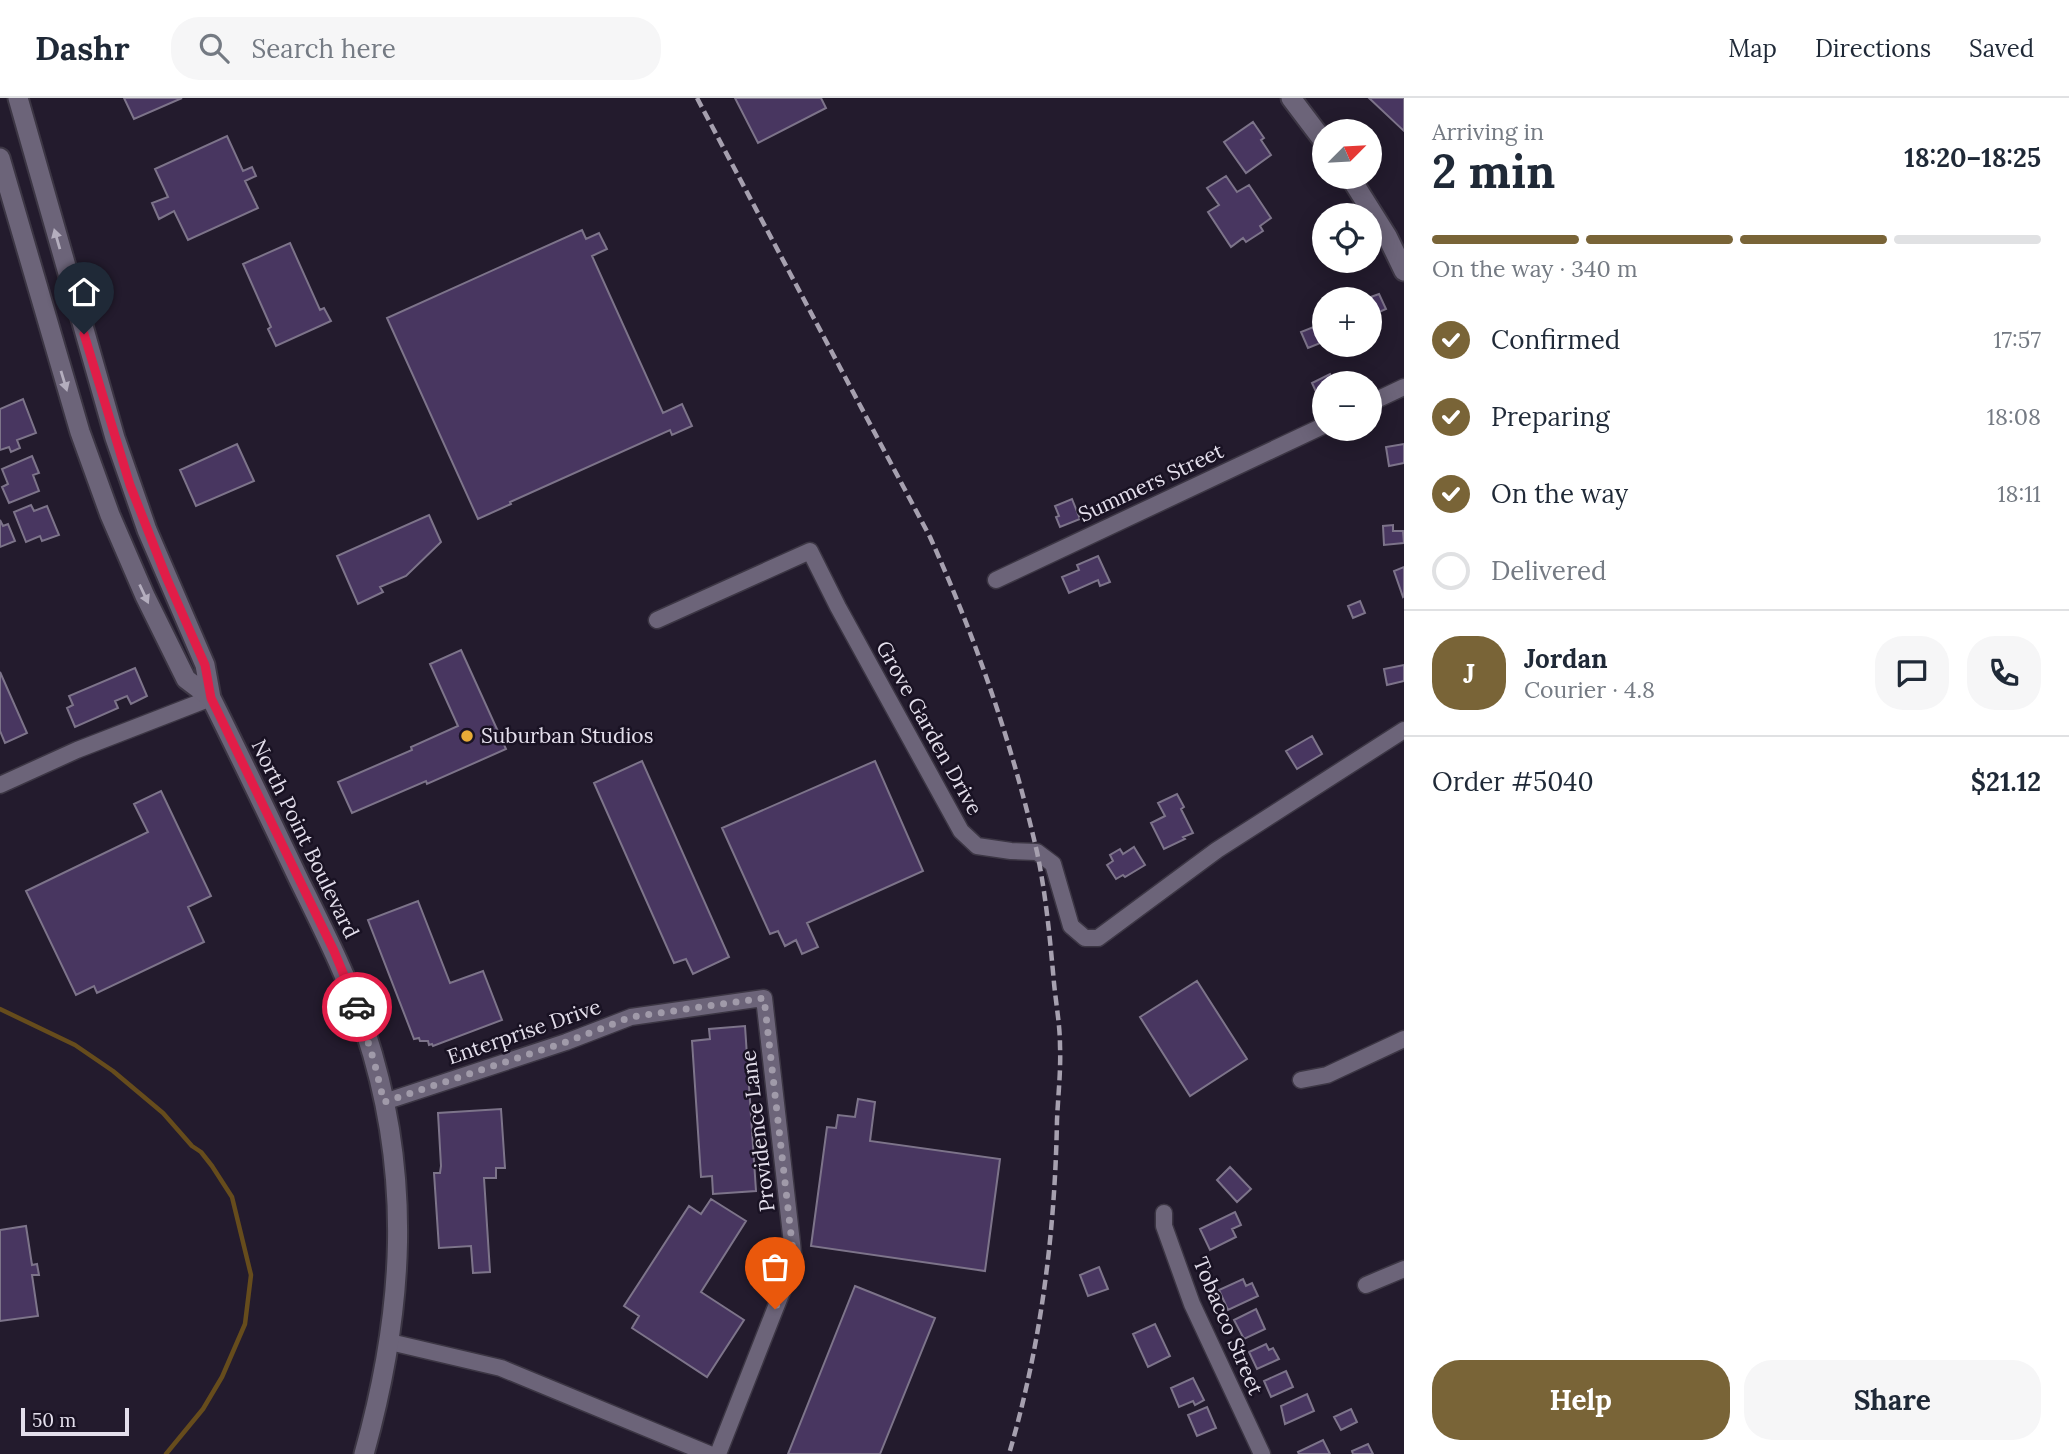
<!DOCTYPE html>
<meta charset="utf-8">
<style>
:root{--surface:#fff;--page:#f6f6f7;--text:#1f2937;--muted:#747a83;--line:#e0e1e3;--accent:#796437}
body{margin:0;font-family:Lora,serif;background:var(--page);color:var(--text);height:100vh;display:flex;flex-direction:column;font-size:26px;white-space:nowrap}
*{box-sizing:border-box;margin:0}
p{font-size:23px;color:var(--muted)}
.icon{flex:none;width:38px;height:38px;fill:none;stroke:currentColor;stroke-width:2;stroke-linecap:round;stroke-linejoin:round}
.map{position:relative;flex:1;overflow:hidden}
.panel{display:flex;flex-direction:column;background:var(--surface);width:665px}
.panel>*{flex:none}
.needle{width:46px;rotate:66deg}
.tools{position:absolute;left:1312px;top:21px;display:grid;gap:14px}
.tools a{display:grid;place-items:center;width:70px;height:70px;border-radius:50%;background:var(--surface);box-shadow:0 4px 18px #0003;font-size:35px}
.scale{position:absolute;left:21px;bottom:18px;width:108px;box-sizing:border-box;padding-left:7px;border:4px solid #e4dfec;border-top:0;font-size:19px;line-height:24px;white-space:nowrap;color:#e4dfec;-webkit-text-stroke:5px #191223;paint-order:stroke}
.pin{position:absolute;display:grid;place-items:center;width:60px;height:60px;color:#fff;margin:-72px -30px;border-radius:50% 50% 50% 0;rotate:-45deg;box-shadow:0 0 7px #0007}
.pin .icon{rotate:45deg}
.courier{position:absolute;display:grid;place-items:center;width:70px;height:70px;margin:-35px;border:5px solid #e11d48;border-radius:50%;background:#fff;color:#222;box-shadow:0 2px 9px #0007}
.overview em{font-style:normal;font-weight:700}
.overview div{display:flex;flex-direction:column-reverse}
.overview{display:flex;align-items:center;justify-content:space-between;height:119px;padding:0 28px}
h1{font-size:46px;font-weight:700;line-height:52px}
.bar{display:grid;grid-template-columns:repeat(4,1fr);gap:10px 7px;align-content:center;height:84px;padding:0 28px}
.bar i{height:9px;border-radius:5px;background:var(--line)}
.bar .on{background:var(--accent)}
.bar p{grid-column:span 4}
.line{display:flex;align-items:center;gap:18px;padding:0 28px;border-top:2px solid var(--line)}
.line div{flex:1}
.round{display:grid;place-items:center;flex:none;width:74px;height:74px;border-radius:28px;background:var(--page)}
ol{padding:0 28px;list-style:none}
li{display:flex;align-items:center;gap:21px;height:77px}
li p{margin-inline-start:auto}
li .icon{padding:7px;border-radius:50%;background:var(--accent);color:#fff;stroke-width:4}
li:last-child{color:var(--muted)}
li i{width:38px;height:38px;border:4px solid var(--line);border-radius:50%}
.primary-button{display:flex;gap:14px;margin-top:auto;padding:14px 28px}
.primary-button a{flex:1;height:80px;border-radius:28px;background:var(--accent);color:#fff;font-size:28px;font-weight:700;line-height:80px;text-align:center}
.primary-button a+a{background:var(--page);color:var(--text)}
header{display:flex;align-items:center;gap:42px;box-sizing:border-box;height:98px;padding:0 35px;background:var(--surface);border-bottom:2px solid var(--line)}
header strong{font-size:33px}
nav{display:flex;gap:38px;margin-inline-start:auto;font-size:24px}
.search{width:490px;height:63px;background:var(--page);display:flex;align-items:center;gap:18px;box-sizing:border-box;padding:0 24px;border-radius:28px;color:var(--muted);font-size:26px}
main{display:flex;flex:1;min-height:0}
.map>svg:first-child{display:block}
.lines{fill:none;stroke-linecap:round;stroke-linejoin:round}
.stream{stroke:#664c1c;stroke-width:4.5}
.building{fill:#483660;stroke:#7d748a;stroke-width:2}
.minor-casing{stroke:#3c3644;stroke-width:19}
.secondary-casing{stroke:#3c3644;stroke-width:23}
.minor{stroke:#6c6479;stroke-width:16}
.secondary{stroke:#6c6479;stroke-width:19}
.rail{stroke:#a6a0af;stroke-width:4.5;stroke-dasharray:10 5;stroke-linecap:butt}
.oneway{fill:#b4aebe}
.done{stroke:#a09aa9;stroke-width:7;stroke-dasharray:0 12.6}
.route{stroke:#e11d48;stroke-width:9}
.poi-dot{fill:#e8ab37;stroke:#191223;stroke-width:2.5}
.labels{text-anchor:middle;stroke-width:5;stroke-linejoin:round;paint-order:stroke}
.street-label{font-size:21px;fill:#e4dfec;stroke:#191223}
.poi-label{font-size:21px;fill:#e4dfec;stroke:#191223;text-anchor:start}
</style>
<header>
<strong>Dashr</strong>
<div class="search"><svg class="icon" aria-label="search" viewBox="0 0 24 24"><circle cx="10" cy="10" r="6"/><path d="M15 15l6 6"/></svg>Search here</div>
<nav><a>Map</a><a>Directions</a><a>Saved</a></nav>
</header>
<main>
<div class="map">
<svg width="1404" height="1356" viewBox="0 0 1404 1356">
<rect width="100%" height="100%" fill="#231b2d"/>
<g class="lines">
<path class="stream" d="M 0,911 L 75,947 L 113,973 L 163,1015 L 192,1048 L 201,1054 L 212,1068 L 232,1099 L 251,1177 L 245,1226 L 222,1279 L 203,1311 L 166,1356"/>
</g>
<path class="building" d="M 124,0 L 182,0 L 134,21 Z
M 735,0 L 821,0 L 826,10 L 758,45 Z
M 1369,0 L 1404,0 L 1404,33 Z
M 1253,24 L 1264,40 L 1261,42 L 1271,57 L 1246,75 L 1224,44 Z
M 227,38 L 243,73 L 252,69 L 256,78 L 245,83 L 258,110 L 188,142 L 174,113 L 159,121 L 152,105 L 168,99 L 155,71 Z
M 1226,78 L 1237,94 L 1249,87 L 1271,120 L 1260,128 L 1263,133 L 1246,144 L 1243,140 L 1231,149 L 1208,114 L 1219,107 L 1207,90 Z
M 582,132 L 586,141 L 599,135 L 607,151 L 592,158 L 663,315 L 682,306 L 692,328 L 672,337 L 670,332 L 510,404 L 511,406 L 478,421 L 387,220 Z
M 290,145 L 320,212 L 324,210 L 331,223 L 276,248 L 268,231 L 271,229 L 243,166 Z
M 1379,196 L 1386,211 L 1370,218 L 1370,201 L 1365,201 Z
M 1316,228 L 1323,244 L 1308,250 L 1301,234 Z
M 1330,276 L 1334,285 L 1325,285 L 1325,306 L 1322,307 L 1312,285 Z
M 23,301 L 36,335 L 17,342 L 20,350 L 11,354 L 9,349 L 0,352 L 0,311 Z
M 237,346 L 254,383 L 196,408 L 180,372 Z
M 1404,346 L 1404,365 L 1389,368 L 1386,349 Z
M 32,358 L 39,375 L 33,377 L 39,393 L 9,405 L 2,389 L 8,386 L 2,371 Z
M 1072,401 L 1080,421 L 1060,429 L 1056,419 L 1059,418 L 1055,408 Z
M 31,407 L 34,413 L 47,408 L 59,437 L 42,443 L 40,438 L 26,444 L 14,414 Z
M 429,417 L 441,444 L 406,478 L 380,489 L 383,494 L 358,506 L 337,458 Z
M 0,422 L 3,428 L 8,426 L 15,443 L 0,449 Z
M 1393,427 L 1393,433 L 1403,433 L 1404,445 L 1384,447 L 1383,428 Z
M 1098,458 L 1110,484 L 1100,488 L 1098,482 L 1069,495 L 1062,479 L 1079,472 L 1077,467 Z
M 1404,469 L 1404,498 L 1403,499 L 1394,473 Z
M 1360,503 L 1365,515 L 1353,520 L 1348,508 Z
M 461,552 L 506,651 L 427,686 L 426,683 L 352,715 L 338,684 L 412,652 L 411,649 L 458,628 L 430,566 Z
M 1404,567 L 1404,583 L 1387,587 L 1384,571 Z
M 135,570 L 147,598 L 131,606 L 127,598 L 115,603 L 118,610 L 75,629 L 67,610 L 73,607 L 69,598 Z
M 0,574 L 27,635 L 5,645 L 0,633 Z
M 1312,638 L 1322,656 L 1297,671 L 1286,653 Z
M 642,663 L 729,859 L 693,876 L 686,861 L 674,865 L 594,685 Z
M 875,663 L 923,773 L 807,825 L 818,849 L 802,856 L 796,842 L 785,848 L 778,833 L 770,836 L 722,730 Z
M 161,693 L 211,798 L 188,809 L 204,844 L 97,895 L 94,888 L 76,897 L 26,793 L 148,734 L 134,706 Z
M 1177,696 L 1184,709 L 1181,711 L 1193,735 L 1183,739 L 1185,741 L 1164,751 L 1151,725 L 1165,718 L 1158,705 Z
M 1134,749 L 1145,767 L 1125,779 L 1123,777 L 1116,781 L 1107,767 L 1113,763 L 1110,757 L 1120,751 L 1123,756 Z
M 418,803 L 450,885 L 483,873 L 502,922 L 433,948 L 432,946 L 429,947 L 428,943 L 420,943 L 419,940 L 414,941 L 368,822 Z
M 1197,883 L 1247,961 L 1190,998 L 1140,919 Z
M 745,928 L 756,1093 L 713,1096 L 712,1078 L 701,1079 L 692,943 L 710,941 L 709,931 Z
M 858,1001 L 875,1004 L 870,1043 L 1000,1061 L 985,1173 L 811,1148 L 827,1029 L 836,1030 L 838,1017 L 855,1019 Z
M 501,1011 L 505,1070 L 496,1070 L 496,1080 L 484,1080 L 490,1174 L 473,1175 L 471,1148 L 439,1150 L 434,1075 L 440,1075 L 441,1068 L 438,1015 Z
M 1230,1069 L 1251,1091 L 1237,1104 L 1217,1082 Z
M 711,1101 L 746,1123 L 701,1194 L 744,1222 L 707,1279 L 632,1230 L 639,1218 L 624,1208 L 689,1108 L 701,1116 Z
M 1235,1114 L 1241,1127 L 1232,1131 L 1236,1139 L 1210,1152 L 1200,1131 Z
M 26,1128 L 32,1167 L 37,1166 L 39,1177 L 32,1177 L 38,1218 L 0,1223 L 0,1132 Z
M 1099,1169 L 1108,1191 L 1088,1198 L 1080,1177 Z
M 1243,1181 L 1246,1188 L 1252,1185 L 1258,1198 L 1228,1212 L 1219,1192 Z
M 855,1188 L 935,1220 L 880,1356 L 788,1356 Z
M 1256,1211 L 1265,1231 L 1244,1241 L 1234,1222 Z
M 1155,1226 L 1170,1258 L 1148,1269 L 1133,1236 Z
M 1266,1246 L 1269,1252 L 1273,1250 L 1279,1261 L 1257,1271 L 1249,1254 Z
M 1286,1273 L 1293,1289 L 1271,1299 L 1264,1283 Z
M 1193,1280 L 1204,1302 L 1195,1307 L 1193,1303 L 1179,1309 L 1171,1290 Z
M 1307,1296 L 1314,1313 L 1285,1326 L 1281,1308 Z
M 1207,1309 L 1216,1330 L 1197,1338 L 1188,1317 Z
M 1351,1311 L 1357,1324 L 1341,1332 L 1334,1319 Z
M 1323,1342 L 1330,1356 L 1299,1356 L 1298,1354 Z
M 1368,1346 L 1373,1356 L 1353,1356 L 1352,1353 Z"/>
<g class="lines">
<g class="minor-casing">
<path id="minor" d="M 1370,305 L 1404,289
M 996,482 L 1325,327
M 657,522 L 810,453 L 838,509 L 961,733 L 977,748 L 1011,753 L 1037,754 L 1053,766 L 1071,828 L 1085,840 L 1098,840 L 1217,752 L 1404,632
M 0,687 L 77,652 L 211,600
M 1301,982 L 1327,977 L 1404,941
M 384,1004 L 566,944 L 631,919 L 764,900 L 794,1163 L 718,1356
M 1164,1115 L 1164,1128 L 1192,1206 L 1262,1356
M 1366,1187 L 1404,1171
M 390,1244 L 501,1270 L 709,1356"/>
</g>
<g class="secondary-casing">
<path id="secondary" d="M 18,0 L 115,340 L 147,432 L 205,567 L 211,600 C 241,660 270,721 299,782 C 323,831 348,880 365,932 C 413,1076 404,1213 364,1356
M 1291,0 L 1325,45
M 0,60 L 80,334 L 110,417 L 145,498 L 186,581 L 211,600
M 1350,79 L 1387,138 L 1404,173"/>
</g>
<use href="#minor" class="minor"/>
<use href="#secondary" class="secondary"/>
<path class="rail" d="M 697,0 L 930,439 C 976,541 1012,645 1037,754 C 1046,797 1050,841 1054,885 C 1056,906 1060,927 1060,948 C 1061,973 1058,998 1057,1022 C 1055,1135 1041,1247 1009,1356"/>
</g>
<defs><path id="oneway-solid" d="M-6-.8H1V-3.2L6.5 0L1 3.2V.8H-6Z" transform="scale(1.75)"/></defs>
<g class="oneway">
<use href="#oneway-solid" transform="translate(57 141) rotate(-106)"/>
<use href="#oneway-solid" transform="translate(64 283) rotate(73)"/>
<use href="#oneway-solid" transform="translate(144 496) rotate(65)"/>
</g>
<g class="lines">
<path class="done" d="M 357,909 L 374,963 L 384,1004 L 566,944 L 631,919 L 764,900 L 794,1163 L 775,1211"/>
<path class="route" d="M 84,236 L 130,387 L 167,481 L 205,567 L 211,600 L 334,853 L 357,909"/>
</g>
<circle class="poi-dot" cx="467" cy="638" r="7"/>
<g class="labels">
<g class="street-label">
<text transform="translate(1151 385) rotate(-25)" y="7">Summers Street</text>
<text transform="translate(929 630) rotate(61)" y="7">Grove Garden Drive</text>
<text transform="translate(305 741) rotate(64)" y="7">North Point Boulevard</text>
<text transform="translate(524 934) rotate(-19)" y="7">Enterprise Drive</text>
<text transform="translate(758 1033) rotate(-97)" y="7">Providence Lane</text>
<text transform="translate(1228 1228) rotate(67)" y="7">Tobacco Street</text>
</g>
<g class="poi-label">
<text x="481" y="645">Suburban Studios</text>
</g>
</g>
</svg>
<div class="tools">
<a><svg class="needle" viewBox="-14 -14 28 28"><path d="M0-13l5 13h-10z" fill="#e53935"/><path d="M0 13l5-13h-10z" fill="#747a83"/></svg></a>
<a><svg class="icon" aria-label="locate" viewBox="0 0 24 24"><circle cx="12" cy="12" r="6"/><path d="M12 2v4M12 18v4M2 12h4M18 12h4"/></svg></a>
<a>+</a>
<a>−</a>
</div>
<div class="scale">50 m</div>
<div class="pin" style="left:775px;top:1211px;background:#ea580c"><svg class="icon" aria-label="bag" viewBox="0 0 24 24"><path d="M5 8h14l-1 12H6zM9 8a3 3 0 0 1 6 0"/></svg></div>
<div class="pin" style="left:84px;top:236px;background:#1f2937"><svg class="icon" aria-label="home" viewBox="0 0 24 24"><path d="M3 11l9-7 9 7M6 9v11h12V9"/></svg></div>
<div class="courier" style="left:357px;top:909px"><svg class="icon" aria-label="car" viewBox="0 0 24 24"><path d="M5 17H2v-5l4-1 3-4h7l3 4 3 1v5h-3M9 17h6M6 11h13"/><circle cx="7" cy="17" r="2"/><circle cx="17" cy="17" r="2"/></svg></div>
</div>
<section class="panel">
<div class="overview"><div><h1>2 min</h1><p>Arriving in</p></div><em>18:20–18:25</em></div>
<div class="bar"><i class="on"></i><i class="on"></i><i class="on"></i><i></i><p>On the way · 340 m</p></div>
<ol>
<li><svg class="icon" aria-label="check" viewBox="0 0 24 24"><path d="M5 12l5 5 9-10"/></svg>Confirmed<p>17:57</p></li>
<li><svg class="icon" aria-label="check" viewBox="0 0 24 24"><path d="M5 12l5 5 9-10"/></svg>Preparing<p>18:08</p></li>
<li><svg class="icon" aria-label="check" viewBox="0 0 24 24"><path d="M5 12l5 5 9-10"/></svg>On the way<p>18:11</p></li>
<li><i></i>Delivered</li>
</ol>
<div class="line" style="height:126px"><b class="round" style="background:var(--accent);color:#fff">J</b><div><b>Jordan</b><p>Courier · 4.8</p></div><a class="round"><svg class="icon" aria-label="chat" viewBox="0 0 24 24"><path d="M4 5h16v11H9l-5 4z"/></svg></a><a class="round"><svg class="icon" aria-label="phone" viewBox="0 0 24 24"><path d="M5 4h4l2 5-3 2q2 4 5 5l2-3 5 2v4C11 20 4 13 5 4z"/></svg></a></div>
<div class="line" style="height:91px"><div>Order #5040</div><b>$21.12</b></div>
<div class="primary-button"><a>Help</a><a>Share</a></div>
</section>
</main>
